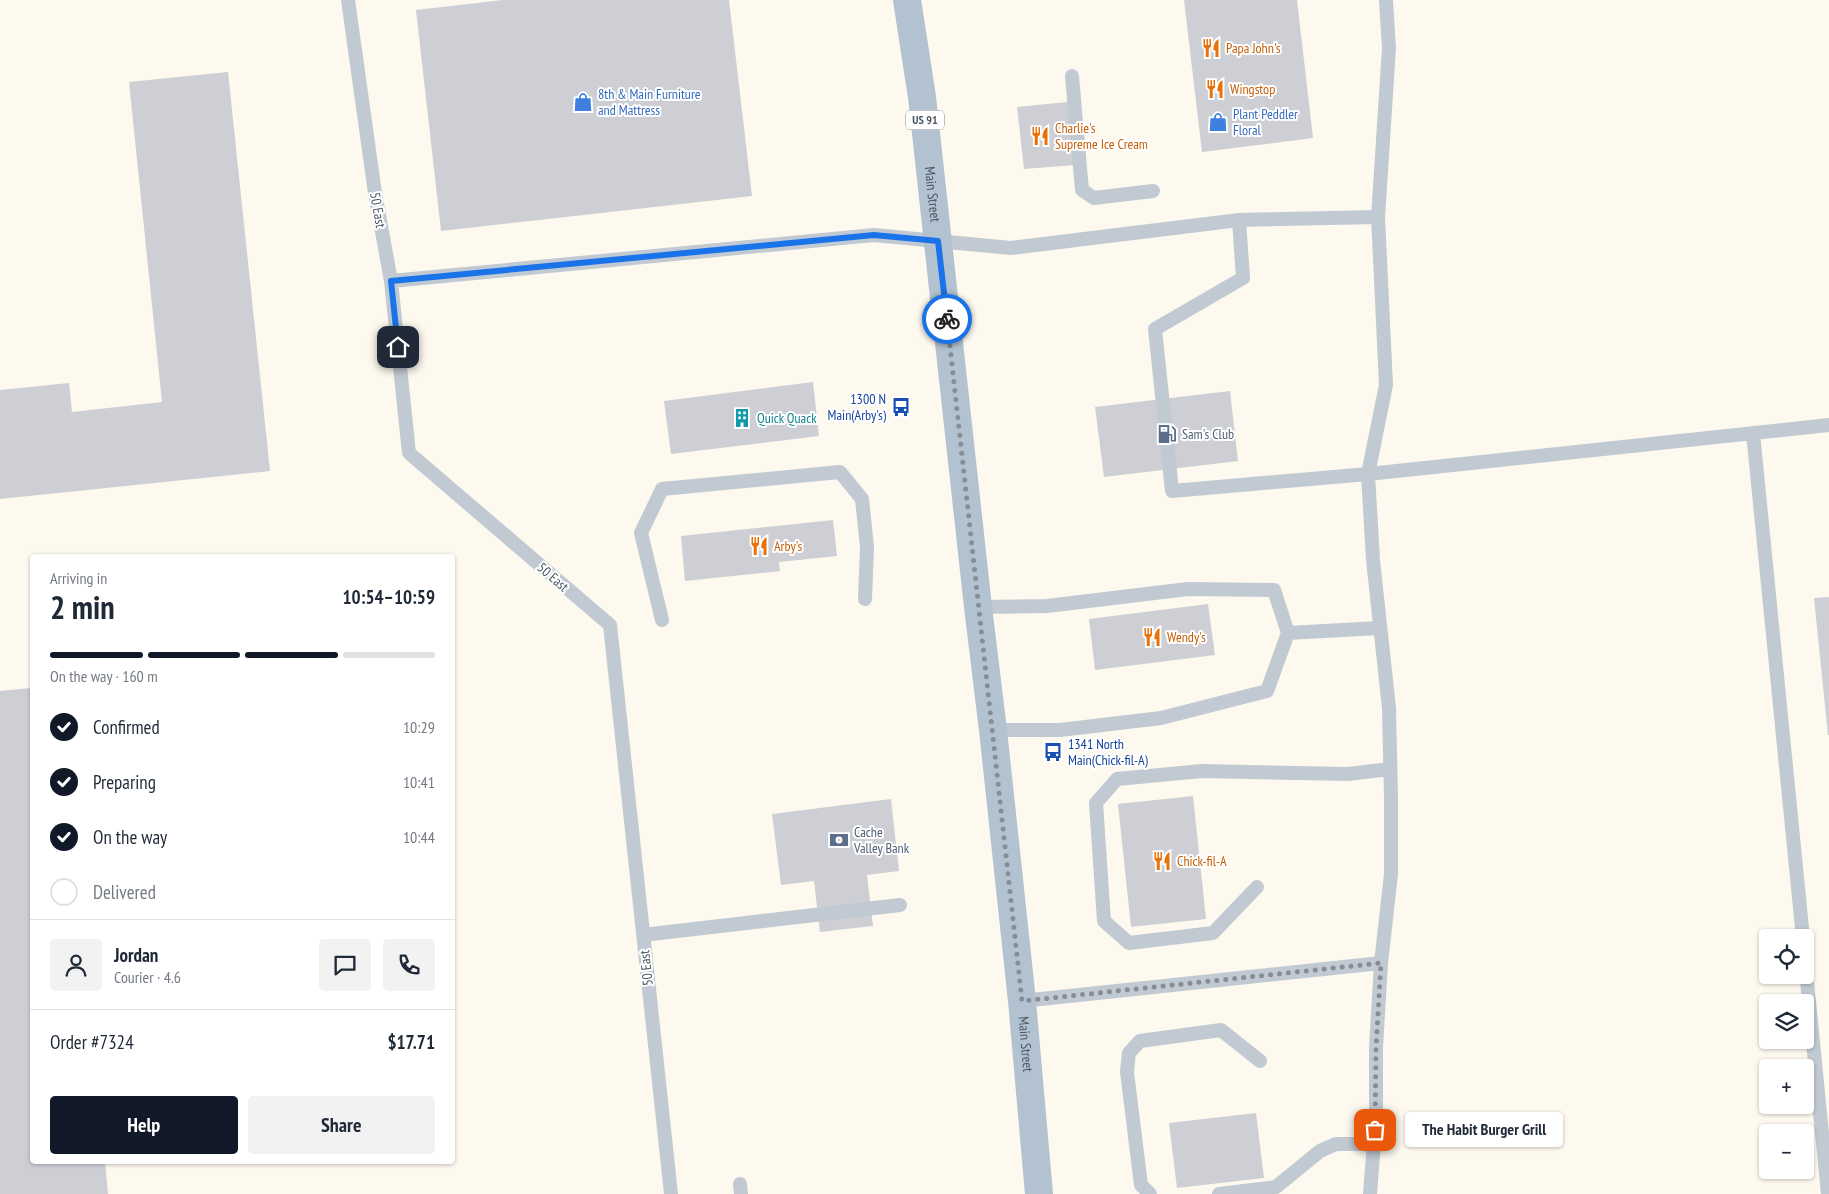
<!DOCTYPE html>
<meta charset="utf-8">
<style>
:root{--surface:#fff;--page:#f2f2f3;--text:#1f2937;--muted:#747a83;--line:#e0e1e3;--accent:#111827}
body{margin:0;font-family:"PT Sans Narrow",sans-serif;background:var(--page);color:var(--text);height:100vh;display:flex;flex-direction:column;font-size:19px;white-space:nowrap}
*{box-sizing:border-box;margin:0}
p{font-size:16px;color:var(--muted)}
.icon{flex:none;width:28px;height:28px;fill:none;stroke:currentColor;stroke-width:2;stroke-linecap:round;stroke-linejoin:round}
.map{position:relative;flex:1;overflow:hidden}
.details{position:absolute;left:30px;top:554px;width:425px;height:610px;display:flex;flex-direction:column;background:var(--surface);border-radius:5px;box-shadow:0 1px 4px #0004}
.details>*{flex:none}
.buttons{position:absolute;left:1759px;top:929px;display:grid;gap:10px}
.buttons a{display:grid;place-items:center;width:55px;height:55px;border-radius:5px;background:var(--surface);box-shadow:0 1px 4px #0004;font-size:25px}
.pin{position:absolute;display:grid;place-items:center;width:42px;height:42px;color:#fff;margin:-21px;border-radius:10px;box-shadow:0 2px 8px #0006}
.courier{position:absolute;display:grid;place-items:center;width:50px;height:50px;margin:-25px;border:4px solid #1a73e8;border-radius:50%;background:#fff;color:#222;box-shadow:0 1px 6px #0007}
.bubble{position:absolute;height:35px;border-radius:5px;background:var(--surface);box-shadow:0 1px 4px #0004;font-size:16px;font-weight:800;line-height:35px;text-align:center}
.summary em{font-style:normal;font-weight:800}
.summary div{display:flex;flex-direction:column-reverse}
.summary{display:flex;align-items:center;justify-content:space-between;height:85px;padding:0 20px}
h1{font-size:32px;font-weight:800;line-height:38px}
.bar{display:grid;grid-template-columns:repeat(4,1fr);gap:8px 5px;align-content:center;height:60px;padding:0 20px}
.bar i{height:6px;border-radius:4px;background:var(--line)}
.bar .selected{background:var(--accent)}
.bar p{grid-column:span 4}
.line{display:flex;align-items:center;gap:12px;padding:0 20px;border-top:1px solid var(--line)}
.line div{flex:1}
.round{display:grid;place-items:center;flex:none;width:52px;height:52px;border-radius:5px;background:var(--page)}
ol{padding:0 20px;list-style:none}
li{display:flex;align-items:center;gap:15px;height:55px}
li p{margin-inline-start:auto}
li .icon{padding:5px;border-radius:50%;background:var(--accent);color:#fff;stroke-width:4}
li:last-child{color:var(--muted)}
li i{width:28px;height:28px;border:2px solid var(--line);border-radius:50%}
.primary-button{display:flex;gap:10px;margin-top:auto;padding:10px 20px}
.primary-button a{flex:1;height:58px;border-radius:5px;background:var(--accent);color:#fff;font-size:20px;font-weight:800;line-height:58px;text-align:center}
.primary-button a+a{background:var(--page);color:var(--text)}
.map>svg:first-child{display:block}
.commercial{fill:#fdf9ef;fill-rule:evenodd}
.building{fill:#cdcfd5}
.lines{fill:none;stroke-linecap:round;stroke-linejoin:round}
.service{stroke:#c1cad2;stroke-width:14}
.primary{stroke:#b3c2d1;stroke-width:28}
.done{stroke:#868d94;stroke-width:5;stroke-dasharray:0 9}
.route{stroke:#1a73e8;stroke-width:6}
.labels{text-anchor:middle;stroke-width:4;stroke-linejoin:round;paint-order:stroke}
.shield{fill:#fff;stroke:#808990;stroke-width:1}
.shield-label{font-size:12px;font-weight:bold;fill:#4a5661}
.food-label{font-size:14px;fill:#c56008;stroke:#fff;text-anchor:start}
.shop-label{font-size:14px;fill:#366cbe;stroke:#fff;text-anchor:start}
.street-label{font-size:14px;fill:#4a5661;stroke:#fff}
.transit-label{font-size:14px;fill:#164399;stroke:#fff;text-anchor:end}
.culture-label{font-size:14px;fill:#0d838f;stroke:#fff;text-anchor:start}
.service-label{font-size:14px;fill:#4e5e75;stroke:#fff;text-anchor:start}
</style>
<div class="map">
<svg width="1829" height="1194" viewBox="0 0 1829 1194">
<rect width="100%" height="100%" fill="#f5f3f3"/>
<path class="commercial" d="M 0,0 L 1829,0 L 1829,1194 L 0,1194 ZM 32,556 L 452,556 L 452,1161 L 32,1161 ZM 1768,938 L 1805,938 L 1805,975 L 1768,975 ZM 1768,1002 L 1805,1002 L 1805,1040 L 1768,1040 ZM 1768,1068 L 1805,1068 L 1805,1105 L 1768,1105 ZM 1768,1132 L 1805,1132 L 1805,1170 L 1768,1170 Z"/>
<path class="building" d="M 503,0 L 729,0 L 752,196 L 441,231 L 416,10 Z
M 1184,0 L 1297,0 L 1313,138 L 1202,152 Z
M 228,72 L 270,471 L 0,499 L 0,390 L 69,383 L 72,412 L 162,402 L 129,82 Z
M 1068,102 L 1074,165 L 1024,169 L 1017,107 Z
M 813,382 L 819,436 L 671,454 L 664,401 Z
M 1230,391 L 1238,461 L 1104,477 L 1095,407 Z
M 833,520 L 837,556 L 779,562 L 780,571 L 685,581 L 681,536 Z
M 1829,597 L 1829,735 L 1828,735 L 1814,598 Z
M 1208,604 L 1215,655 L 1095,670 L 1089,619 Z
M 32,688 L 32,1161 L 105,1161 L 108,1194 L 0,1194 L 0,691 Z
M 1193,796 L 1206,919 L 1131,927 L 1118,804 Z
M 891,799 L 899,871 L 867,875 L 873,926 L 820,932 L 814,881 L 781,885 L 772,814 Z
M 1256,1113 L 1264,1178 L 1177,1188 L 1169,1123 Z"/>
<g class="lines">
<path class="service" d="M 348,0 L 375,193 L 391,281 L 409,453 L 610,625 L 671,1194
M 1072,76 L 1082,190 L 1094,198 L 1153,191
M 1239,220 L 1243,278 L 1155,329 L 1172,491 L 1368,474 L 1829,425
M 391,281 L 874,235 L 1011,248 L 1239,220 L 1378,217
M 1753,433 L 1803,938
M 978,607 L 1047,606 L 1188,589 L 1274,590 L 1288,633 L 1267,691 L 1161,718 L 1060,730 L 993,730
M 662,620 L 641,533 L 662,489 L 840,472 L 862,499 L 867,547 L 865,599
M 1288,633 L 1379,628
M 1257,887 L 1213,933 L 1129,943 L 1104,921 L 1096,803 L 1117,779 L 1202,771 L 1348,774 L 1390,769
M 643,935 L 900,905
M 1805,961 L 1828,1194
M 1022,1001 L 1381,963
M 740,1184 L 741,1194
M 1150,1194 L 1141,1185 L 1127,1072 L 1129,1053 L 1140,1041 L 1221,1030 L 1260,1061
M 1219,1194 L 1276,1187 L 1320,1151 L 1336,1144 L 1374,1144
M 1370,1194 L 1376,1117 L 1376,1048 L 1381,963 L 1391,874 L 1391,798 L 1389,708 L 1373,560 L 1368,474 L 1386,385 L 1378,217 L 1389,48 L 1386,0"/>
<path class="primary" id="s1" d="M 907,0 L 922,97 L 978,607 L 993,730 L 1022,1001 L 1039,1194"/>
</g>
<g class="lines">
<path class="done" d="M 947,319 L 1022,1001 L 1381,963 L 1376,1048 L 1375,1130"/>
<path class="route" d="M 398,347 L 391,281 L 874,235 L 938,241 L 947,319"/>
</g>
<defs>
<g id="restaurant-bare" transform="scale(1.5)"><path d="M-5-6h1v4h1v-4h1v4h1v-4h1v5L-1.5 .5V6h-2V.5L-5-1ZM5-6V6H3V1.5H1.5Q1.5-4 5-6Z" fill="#e8710a" stroke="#fff" stroke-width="2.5" paint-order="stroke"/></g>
<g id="shop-bare" transform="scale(1.5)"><path d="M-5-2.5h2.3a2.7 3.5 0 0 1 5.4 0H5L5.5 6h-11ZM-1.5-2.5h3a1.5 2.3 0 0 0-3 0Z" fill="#3f7fe0" stroke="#fff" stroke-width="2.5" paint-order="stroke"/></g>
<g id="bus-bare" transform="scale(1.5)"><path d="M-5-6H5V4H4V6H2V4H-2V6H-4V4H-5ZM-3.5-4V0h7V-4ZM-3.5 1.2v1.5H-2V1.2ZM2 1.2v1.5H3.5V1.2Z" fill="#1a4fb4" stroke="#fff" stroke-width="2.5" paint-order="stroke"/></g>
<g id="building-bare" transform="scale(1.5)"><path d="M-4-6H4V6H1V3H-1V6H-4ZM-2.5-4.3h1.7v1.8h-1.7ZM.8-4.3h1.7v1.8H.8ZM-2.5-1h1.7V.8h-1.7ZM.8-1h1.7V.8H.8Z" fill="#0f9aa8" stroke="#fff" stroke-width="2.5" paint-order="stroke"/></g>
<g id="fuel-bare" transform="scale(1.5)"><path d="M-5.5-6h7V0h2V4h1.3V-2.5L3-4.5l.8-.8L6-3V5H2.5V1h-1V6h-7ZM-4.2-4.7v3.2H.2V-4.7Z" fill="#5c6f8a" stroke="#fff" stroke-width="2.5" paint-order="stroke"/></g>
<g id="bank-bare" transform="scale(1.5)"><path d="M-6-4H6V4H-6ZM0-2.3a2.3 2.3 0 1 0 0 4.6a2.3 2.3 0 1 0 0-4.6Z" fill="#5c6f8a" stroke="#fff" stroke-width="2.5" paint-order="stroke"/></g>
</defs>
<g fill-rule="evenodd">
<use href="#restaurant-bare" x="1211" y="48"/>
<use href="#restaurant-bare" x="1215" y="89"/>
<use href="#shop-bare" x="583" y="102"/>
<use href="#shop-bare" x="1218" y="122"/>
<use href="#restaurant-bare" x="1040" y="136"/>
<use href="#bus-bare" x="901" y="407"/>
<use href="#building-bare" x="742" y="418"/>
<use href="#fuel-bare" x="1167" y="434"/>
<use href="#restaurant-bare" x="759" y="546"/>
<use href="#restaurant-bare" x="1152" y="637"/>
<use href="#bus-bare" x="1053" y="752"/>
<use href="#bank-bare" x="839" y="840"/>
<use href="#restaurant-bare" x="1162" y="861"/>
</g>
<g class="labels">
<rect class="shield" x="906" y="110.5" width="38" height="19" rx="4"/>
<g class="shield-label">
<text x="925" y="124">US 91</text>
</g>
<g class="food-label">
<text x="1226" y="53">Papa John's</text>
<text x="1230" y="94">Wingstop</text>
<text x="1055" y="133">Charlie's<tspan x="1055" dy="16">Supreme Ice Cream</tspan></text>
<text x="774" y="551">Arby's</text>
<text x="1167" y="642">Wendy's</text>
<text x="1177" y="866">Chick-fil-A</text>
</g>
<g class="shop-label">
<text x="598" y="99">8th &amp; Main Furniture<tspan x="598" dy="16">and Mattress</tspan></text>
<text x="1233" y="119">Plant Peddler<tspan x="1233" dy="16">Floral</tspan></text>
</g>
<g class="street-label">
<text dy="5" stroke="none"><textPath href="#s1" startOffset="196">Main Street</textPath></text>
<text transform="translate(378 210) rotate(80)" y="5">50 East</text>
<text transform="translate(553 577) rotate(41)" y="5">50 East</text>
<text transform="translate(646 968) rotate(-96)" y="5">50 East</text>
<text dy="5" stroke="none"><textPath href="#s1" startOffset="1051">Main Street</textPath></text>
</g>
<g class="transit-label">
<text x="886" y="404">1300 N<tspan x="886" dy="16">Main(Arby's)</tspan></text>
<text x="1068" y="749" text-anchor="start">1341 North<tspan x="1068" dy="16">Main(Chick-fil-A)</tspan></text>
</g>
<g class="culture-label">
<text x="757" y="423">Quick Quack</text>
</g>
<g class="service-label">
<text x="1182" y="439">Sam's Club</text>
<text x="854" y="837">Cache<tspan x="854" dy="16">Valley Bank</tspan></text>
</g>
</g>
</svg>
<div class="buttons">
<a><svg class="icon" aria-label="locate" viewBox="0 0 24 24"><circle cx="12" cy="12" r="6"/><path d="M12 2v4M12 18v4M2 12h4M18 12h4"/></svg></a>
<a><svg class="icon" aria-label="layers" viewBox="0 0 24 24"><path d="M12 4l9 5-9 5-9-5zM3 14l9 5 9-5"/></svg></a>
<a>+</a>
<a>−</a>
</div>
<div class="pin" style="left:1375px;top:1130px;background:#ea580c"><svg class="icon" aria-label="bag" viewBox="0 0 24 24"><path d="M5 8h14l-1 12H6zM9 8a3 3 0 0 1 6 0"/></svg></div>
<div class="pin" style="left:398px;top:347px;background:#1f2937"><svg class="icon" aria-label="home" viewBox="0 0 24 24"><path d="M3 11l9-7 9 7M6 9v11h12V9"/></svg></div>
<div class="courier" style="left:947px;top:319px"><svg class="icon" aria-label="bike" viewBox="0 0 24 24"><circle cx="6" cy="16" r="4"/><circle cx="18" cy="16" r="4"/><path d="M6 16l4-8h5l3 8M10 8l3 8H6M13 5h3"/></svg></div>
<div class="bubble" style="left:1405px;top:1112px;width:158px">The Habit Burger Grill</div>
<section class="details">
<div class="summary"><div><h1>2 min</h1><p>Arriving in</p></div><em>10:54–10:59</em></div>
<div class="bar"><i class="selected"></i><i class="selected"></i><i class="selected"></i><i></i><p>On the way · 160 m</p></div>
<ol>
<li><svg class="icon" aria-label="check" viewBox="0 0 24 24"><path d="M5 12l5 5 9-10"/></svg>Confirmed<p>10:29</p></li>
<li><svg class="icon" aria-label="check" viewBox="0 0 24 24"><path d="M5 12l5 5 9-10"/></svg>Preparing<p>10:41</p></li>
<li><svg class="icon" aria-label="check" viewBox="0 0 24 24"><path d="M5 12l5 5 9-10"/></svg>On the way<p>10:44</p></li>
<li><i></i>Delivered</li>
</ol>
<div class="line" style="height:90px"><a class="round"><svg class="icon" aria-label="person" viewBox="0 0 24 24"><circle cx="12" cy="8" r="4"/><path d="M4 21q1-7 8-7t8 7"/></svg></a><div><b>Jordan</b><p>Courier · 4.6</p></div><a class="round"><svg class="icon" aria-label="chat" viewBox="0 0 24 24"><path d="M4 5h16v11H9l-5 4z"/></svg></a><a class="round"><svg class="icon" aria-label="phone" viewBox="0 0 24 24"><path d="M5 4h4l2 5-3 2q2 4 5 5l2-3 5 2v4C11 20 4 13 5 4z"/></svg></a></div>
<div class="line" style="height:65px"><div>Order #7324</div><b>$17.71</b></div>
<div class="primary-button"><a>Help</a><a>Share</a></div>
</section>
</div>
